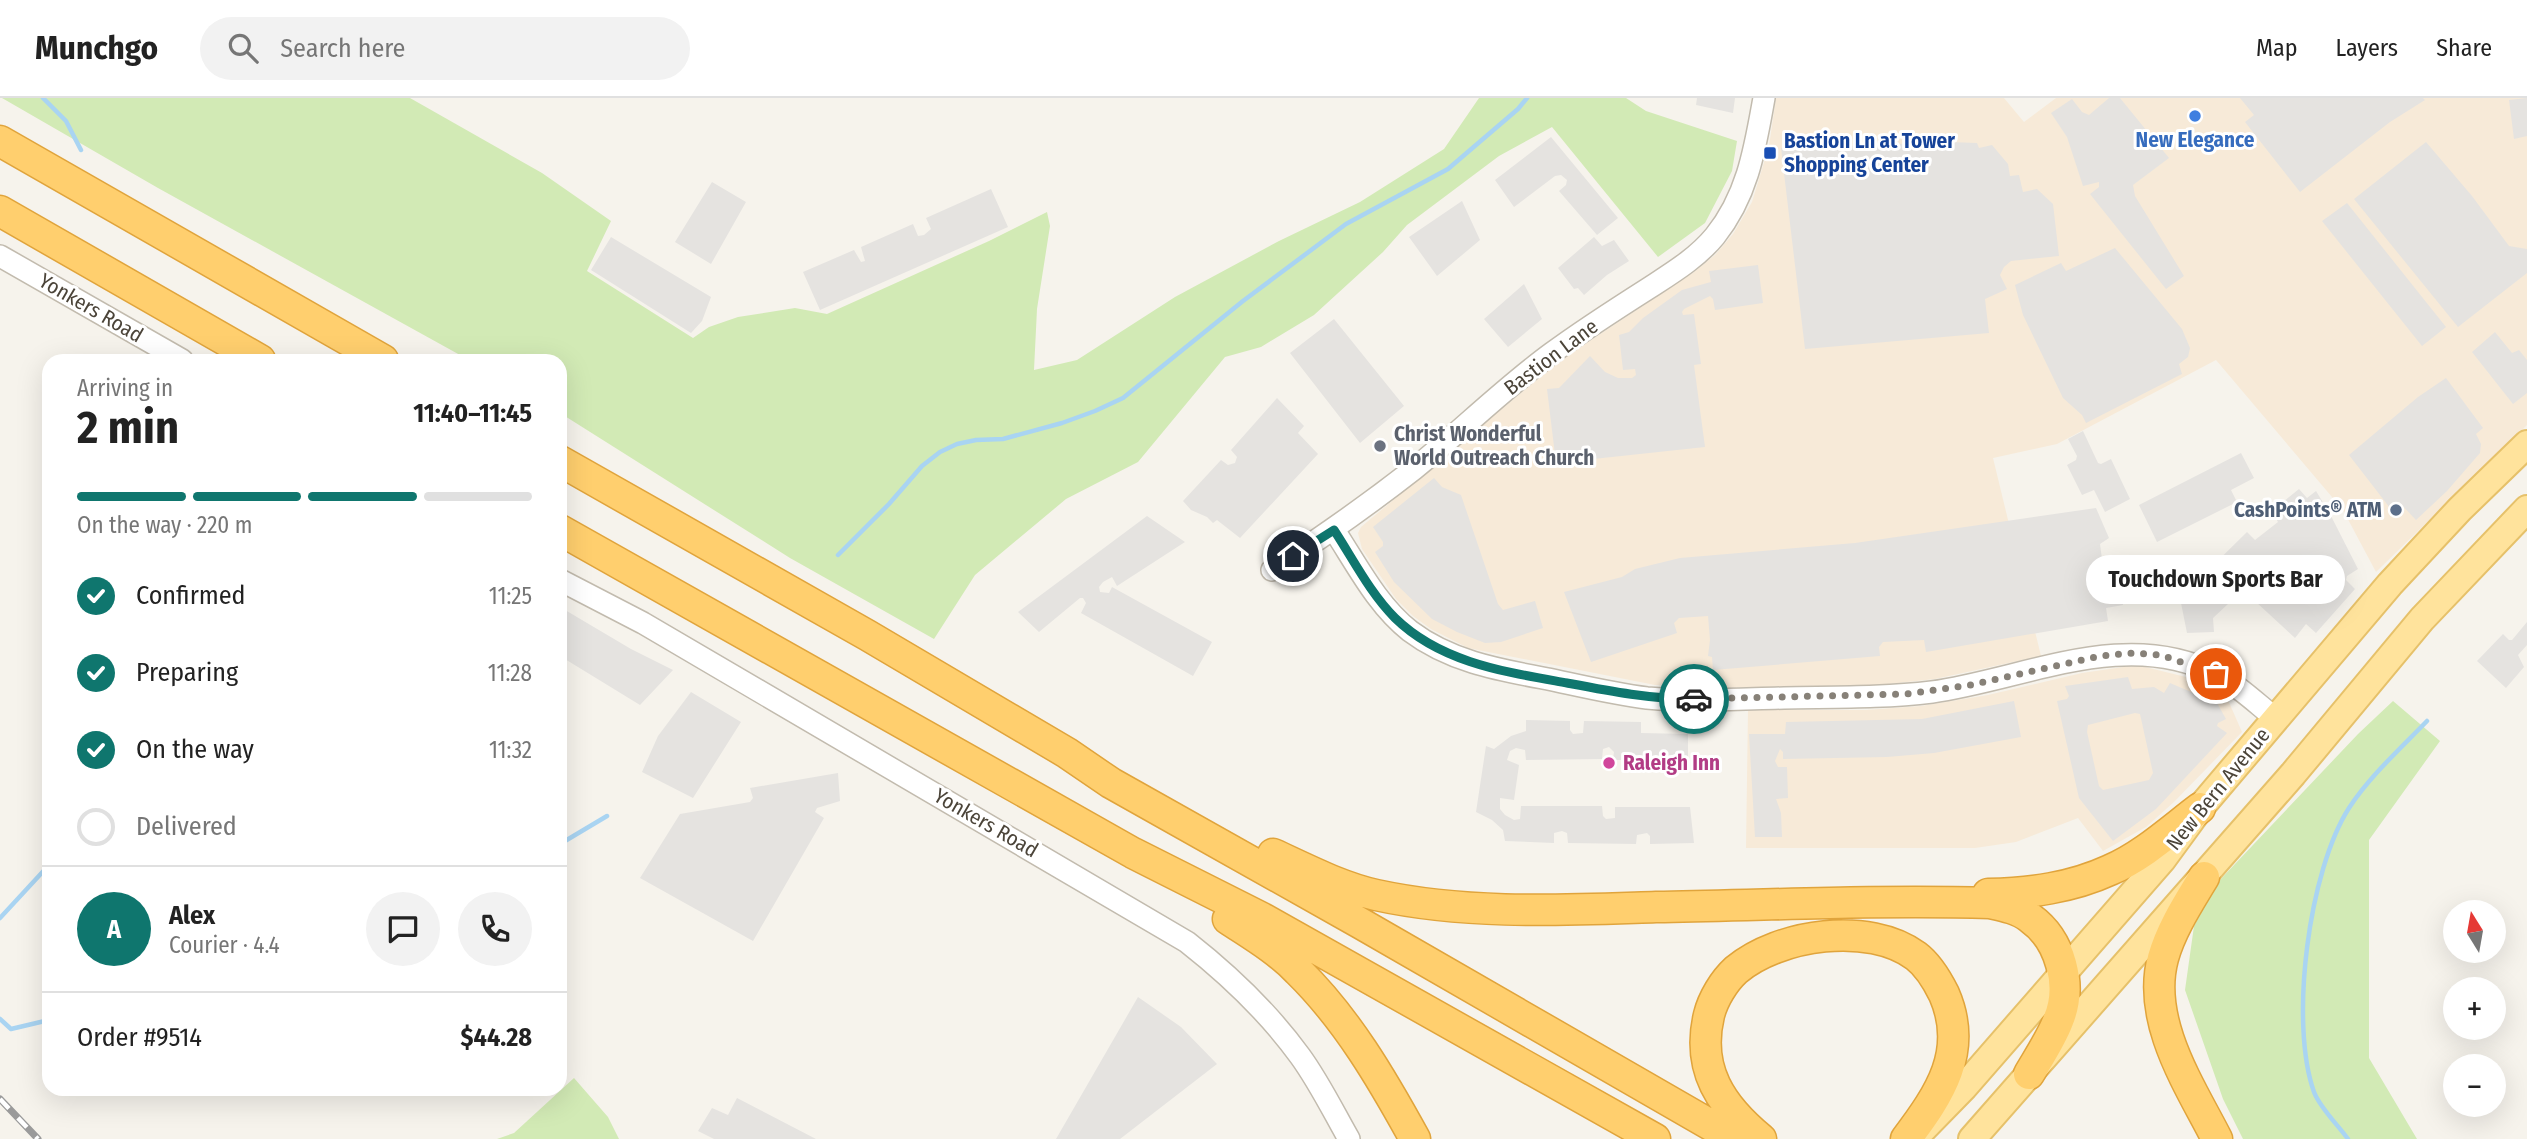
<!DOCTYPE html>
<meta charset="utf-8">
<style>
:root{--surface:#fff;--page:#f2f2f2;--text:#222;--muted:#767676;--line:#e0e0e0;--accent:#0f766e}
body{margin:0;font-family:"Fira Sans Condensed",sans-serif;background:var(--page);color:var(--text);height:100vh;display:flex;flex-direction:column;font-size:26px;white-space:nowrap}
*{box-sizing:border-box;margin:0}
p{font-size:23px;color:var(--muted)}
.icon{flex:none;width:38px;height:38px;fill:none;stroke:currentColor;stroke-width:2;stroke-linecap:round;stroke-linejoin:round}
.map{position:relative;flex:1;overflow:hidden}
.side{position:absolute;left:42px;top:256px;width:525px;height:742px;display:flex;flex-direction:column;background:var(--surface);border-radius:21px;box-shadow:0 7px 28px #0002}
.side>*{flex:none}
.needle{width:46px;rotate:349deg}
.fabs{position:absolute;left:2443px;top:802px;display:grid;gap:14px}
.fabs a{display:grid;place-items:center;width:63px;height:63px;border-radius:50%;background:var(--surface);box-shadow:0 7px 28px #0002;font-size:35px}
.pin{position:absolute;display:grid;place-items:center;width:60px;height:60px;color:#fff;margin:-30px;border:4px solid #fff;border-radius:50%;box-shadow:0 2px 7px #0007}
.courier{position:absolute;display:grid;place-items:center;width:70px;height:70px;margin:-35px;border:5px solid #0f766e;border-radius:50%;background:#fff;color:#222;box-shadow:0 2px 9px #0007}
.bubble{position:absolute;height:49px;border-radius:24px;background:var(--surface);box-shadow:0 7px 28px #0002;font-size:23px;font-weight:700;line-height:49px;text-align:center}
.summary em{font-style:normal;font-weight:700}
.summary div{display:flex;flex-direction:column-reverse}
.summary{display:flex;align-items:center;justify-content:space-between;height:119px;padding:0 35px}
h1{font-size:46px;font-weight:700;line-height:52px}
.bar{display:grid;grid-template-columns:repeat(4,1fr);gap:10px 7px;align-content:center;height:84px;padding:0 35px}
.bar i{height:9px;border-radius:5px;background:var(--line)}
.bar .current{background:var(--accent)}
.bar p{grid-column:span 4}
.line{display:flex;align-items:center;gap:18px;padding:0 35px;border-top:2px solid var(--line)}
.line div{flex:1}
.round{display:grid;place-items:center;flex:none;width:74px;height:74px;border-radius:37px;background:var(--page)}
ol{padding:0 35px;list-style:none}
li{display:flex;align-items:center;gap:21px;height:77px}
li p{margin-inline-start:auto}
li .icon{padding:7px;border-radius:50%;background:var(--accent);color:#fff;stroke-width:4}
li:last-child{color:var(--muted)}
li i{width:38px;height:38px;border:4px solid var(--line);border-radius:50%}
header{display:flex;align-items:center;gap:42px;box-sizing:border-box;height:98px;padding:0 35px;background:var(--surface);border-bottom:2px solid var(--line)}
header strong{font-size:33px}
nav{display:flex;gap:38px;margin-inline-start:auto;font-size:24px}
.search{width:490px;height:63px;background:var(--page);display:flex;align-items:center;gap:18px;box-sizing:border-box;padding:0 24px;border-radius:38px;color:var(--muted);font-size:26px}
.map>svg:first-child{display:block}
.commercial{fill:#f7ead8}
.green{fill:#d2eab5}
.parking{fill:#e5e3e0;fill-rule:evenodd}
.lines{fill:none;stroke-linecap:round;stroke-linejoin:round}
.stream{stroke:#a9d4f2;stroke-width:4.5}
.minor-casing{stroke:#c2bbae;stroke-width:24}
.major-casing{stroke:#e6c16a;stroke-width:30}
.highway-casing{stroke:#e0a43c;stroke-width:33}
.minor{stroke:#fff;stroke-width:21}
.major{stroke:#ffe39c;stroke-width:26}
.highway{stroke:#ffcf6e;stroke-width:30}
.rail-casing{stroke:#9a9a9a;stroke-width:7}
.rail{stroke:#fff;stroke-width:4.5;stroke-dasharray:13;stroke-linecap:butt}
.done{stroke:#878178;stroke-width:7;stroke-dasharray:0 12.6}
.route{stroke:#0f766e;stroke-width:9}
.shop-dot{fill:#3f7fe0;stroke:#fff;stroke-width:2.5}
.transit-dot{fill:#1a4fb4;stroke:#fff;stroke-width:2.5}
.worship-dot{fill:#6b7280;stroke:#fff;stroke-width:2.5}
.service-dot{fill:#5c6f8a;stroke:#fff;stroke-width:2.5}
.hotel-dot{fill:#d1479c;stroke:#fff;stroke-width:2.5}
.labels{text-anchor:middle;stroke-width:6;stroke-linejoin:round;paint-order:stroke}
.shop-label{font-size:21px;font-weight:bold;fill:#366cbe;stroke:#fff}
.transit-label{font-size:21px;font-weight:bold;fill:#164399;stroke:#fff;text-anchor:start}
.street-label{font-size:21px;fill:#4b4439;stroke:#fff}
.worship-label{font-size:21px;font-weight:bold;fill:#5b616d;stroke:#fff;text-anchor:start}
.service-label{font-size:21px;font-weight:bold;fill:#4e5e75;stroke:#fff;text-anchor:end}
.hotel-label{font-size:21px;font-weight:bold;fill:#b23c85;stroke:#fff;text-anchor:start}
</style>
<header>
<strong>Munchgo</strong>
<div class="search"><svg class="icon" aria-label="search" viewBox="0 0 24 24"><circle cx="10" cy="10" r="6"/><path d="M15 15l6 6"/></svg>Search here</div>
<nav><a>Map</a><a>Layers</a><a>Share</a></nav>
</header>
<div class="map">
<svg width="2527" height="1041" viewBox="0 0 2527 1041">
<rect width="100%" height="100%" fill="#f6f3ec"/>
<path class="commercial" d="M 1776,0 L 2004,0 L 2024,24 L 2056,0 L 2527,0 L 2527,327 L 2376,474 L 2343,412 L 2216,262 L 2057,346 L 1993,360 L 2041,558 L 1935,581 L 1879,587 L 1721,590 L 1655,587 L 1468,550 L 1431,531 L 1413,518 L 1396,501 L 1362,451 L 1358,435 L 1361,429 L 1558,264 L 1694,174 L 1715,157 L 1733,136 L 1752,104 L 1769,48 Z
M 2137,567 L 2190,580 L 2211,590 L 2228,602 L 2242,634 L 2174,704 L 2146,729 L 2103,753 L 2078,720 L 2016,744 L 1975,750 L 1746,750 L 1748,612 L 1866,612 L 1921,608 L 1988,597 L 2082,575 Z"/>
<path class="green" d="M 2,0 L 410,0 L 542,75 L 611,123 L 587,173 L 693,240 L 709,229 L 738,219 L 795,210 L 827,216 L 989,143 L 1047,114 L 1050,128 L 1037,211 L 1034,272 L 1077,262 L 1175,199 L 1279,143 L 1360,104 L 1444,51 L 1479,0 L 1626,0 L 1646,13 L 1737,43 L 1732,73 L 1705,125 L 1658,159 L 1552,29 L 1499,58 L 1407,127 L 1383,154 L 1314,217 L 1261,249 L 1225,259 L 1138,364 L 1066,401 L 975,477 L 934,541 L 790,460 L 560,315 L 560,262 L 469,262 L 158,90 Z
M 2393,603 L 2440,643 L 2369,742 L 2369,960 L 2417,1041 L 2243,1041 L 2223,1001 L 2185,892 L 2194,828 L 2217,785 L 2358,636 Z
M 574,980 L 608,1019 L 619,1041 L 497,1041 L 514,1035 Z"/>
<path class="parking" d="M 1697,0 L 1735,0 L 1733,15 L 1696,7 Z
M 2109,0 L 2120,0 L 2169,60 L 2133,87 L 2135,98 L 2184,178 L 2166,191 L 2090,96 L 2099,89 L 2099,84 L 2083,88 L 2067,39 L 2051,15 L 2072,1 L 2082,14 L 2089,17 Z
M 2240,0 L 2423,0 L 2425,2 L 2390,24 L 2300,94 L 2245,24 L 2254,17 Z
M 2527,0 L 2527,38 L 2514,41 L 2509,2 Z
M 1551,39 L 1618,120 L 1597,137 L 1559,93 L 1566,87 L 1567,82 L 1561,77 L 1555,78 L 1514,109 L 1495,82 Z
M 1949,44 L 1977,45 L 1979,50 L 1992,47 L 2008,66 L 2010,78 L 2019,77 L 2023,94 L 2037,91 L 2053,106 L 2059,158 L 2011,163 L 2004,169 L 2000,177 L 2007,191 L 1985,201 L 1989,235 L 1805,251 L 1781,50 L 1830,46 L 1848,48 Z
M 2426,44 L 2472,98 L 2509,148 L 2527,151 L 2527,175 L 2458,229 L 2354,101 Z
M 712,84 L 746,104 L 711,166 L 675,144 Z
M 991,91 L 1008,129 L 820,212 L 803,174 L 854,152 L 861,164 L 865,163 L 861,149 L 913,126 L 918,138 L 924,137 L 931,131 L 926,120 Z
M 1462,103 L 1480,142 L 1437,178 L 1409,139 Z
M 2347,105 L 2446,229 L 2422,248 L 2322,123 Z
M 611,139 L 711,199 L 702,223 L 691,235 L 591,172 Z
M 1594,139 L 1602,148 L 1614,142 L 1629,163 L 1607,177 L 1584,197 L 1578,190 L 1574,191 L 1558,170 Z
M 2115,150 L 2182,231 L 2190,250 L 2188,259 L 2179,266 L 2182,276 L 2086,325 L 2082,317 L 2063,300 L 2023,217 L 2015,187 L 2061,165 L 2066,173 Z
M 1758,167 L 1763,205 L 1715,212 L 1713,201 L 1710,198 L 1684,211 L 1682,214 L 1683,217 L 1694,216 L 1701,266 L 1694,267 L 1705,349 L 1556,365 L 1547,291 L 1559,290 L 1590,258 L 1605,274 L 1618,280 L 1632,280 L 1636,277 L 1635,271 L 1623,272 L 1619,237 L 1629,234 L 1643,220 L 1682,192 L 1711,184 L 1709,173 Z
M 1524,186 L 1542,221 L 1508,249 L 1484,221 Z
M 1334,221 L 1404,308 L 1360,345 L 1290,255 Z
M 2495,234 L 2512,255 L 2519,252 L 2527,262 L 2527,295 L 2513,306 L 2472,254 Z
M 2446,280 L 2483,330 L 2476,336 L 2481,346 L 2480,355 L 2447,393 L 2416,422 L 2399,404 L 2390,410 L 2349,357 L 2418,299 Z
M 1277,300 L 1304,328 L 1298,335 L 1318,356 L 1240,440 L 1217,422 L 1213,425 L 1207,419 L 1191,412 L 1183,403 L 1221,362 L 1228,367 L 1235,365 L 1237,359 L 1231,352 Z
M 2083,333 L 2098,365 L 2101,366 L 2111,361 L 2130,401 L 2105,414 L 2094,392 L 2082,397 L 2067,367 L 2076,362 L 2077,358 L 2068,341 Z
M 2241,355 L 2254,380 L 2231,392 L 2237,404 L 2157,444 L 2139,407 Z
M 1434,380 L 1442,389 L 1461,397 L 1498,506 L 1503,512 L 1535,503 L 1543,530 L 1501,544 L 1485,545 L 1457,534 L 1432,521 L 1394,484 L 1375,454 L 1383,448 L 1383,444 L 1373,429 Z
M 2299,391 L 2307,400 L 2316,393 L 2330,416 L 2358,471 L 2347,478 L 2346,482 L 2355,491 L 2316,535 L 2306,526 L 2295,540 L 2243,492 L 2213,520 L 2214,534 L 2187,535 L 2181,505 L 2194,500 L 2186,494 L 2247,434 L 2255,442 L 2278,424 L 2272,413 Z
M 2096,410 L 2109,440 L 2100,446 L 2104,476 L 2116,473 L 2123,507 L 2106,510 L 2108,523 L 1926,554 L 1924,542 L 1883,544 L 1879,549 L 1880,558 L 1713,572 L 1712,559 L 1708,558 L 1710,542 L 1708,518 L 1679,520 L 1674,525 L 1677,535 L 1591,564 L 1564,494 L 1622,479 L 1635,471 L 1680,460 L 1855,445 Z
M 1147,418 L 1185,444 L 1117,488 L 1112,479 L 1103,484 L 1099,489 L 1100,494 L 1109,495 L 1112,489 L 1212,544 L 1193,578 L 1081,515 L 1086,505 L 1083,500 L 1080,500 L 1039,534 L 1018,514 Z
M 560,509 L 631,551 L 673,572 L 640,607 L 560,558 Z
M 2527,524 L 2527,547 L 2518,557 L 2524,569 L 2506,590 L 2477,563 L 2503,536 L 2509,542 L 2512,542 Z
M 2128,579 L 2132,591 L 2154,589 L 2164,595 L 2170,585 L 2217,605 L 2226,621 L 2218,625 L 2217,628 L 2227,635 L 2156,711 L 2113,743 L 2079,700 L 2057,603 L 2067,601 L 2069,598 L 2065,588 ZM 2135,615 L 2140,616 L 2153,675 L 2149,682 L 2103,692 L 2099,688 L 2087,634 L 2088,627 Z
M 691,594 L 741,624 L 693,700 L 642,674 L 658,638 Z
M 2014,603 L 2021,639 L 1934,655 L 1887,659 L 1783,661 L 1783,654 L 1780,651 L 1775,663 L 1778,669 L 1787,669 L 1788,700 L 1776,701 L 1781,715 L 1782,739 L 1755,739 L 1749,636 L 1785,636 L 1786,624 L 1922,621 Z
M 1526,622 L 1570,623 L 1570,632 L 1573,636 L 1583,635 L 1584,623 L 1641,624 L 1641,635 L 1688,636 L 1688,662 L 1613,662 L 1614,654 L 1609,649 L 1603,651 L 1602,661 L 1526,662 L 1525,652 L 1516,650 L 1510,653 L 1507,662 L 1519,667 L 1514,702 L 1500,700 L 1500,711 L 1505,717 L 1514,722 L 1520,721 L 1521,708 L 1602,708 L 1603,718 L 1606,721 L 1615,720 L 1615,709 L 1690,709 L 1694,745 L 1650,746 L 1650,738 L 1647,735 L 1637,737 L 1636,746 L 1568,745 L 1567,735 L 1562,733 L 1554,735 L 1554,745 L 1505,743 L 1503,732 L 1492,722 L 1476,714 L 1486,648 L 1494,651 L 1511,638 L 1526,633 Z
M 838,675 L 840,703 L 817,710 L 815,714 L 824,720 L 753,843 L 640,780 L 680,716 L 750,704 L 753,700 L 750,690 Z
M 1138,899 L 1181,929 L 1217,966 L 1120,1041 L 1056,1041 Z
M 737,1000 L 816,1041 L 714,1041 L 698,1033 L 712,1010 L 728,1017 Z"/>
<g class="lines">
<path class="stream" d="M 43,0 L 66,23 L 81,52
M 838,457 L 889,406 L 922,368 L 940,354 L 957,346 L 976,342 L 1003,341 L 1062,325 L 1095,313 L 1123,300 L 1243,203 L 1346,126 L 1448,71 L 1518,11 L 1527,0
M 560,746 L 607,718
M 0,820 L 49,767
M 0,921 L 11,931 L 49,922
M 2348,1041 C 2338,1027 2320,1010 2314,994 C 2289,924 2309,772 2349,710 C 2370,678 2400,651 2427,623"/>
<g class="minor-casing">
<path id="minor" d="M 0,158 L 182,262
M 1334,432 C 1357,467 1377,507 1410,533 C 1451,564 1500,572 1548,581 C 1581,588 1614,596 1647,600 C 1692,604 1739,601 1784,600 C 1834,599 1883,600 1932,594 C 2025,581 2125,529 2216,576 C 2238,587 2256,605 2275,620
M 1272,472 C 1321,440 1368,407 1414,371 C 1461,333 1504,290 1552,255 C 1583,232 1616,211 1649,190 C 1672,175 1697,160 1715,138 C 1748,97 1755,50 1764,0
M 560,482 L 643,525 L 1187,844 C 1229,877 1268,914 1300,958 C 1319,984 1333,1013 1349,1041"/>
</g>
<g class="major-casing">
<path id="major" d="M 1922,1032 L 1964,989 L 2162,762 L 2200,710 L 2390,486 L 2460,411 L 2527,346
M 1972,1041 L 2293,676 L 2422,521 L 2527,411"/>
</g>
<g class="highway-casing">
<path id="highway" d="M 0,43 L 383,262
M 0,113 L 260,262
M 560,363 L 867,537 L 1067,655 L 1111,685 L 1360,825 L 1735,1041
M 560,432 L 1133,755 L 1262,820 L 1655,1041
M 1273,756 C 1306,771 1340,789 1376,797 C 1468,817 1562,812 1656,809 C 1767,807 1878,802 1990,805 C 2004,808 2019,811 2030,820 C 2061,842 2073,888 2058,923 C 2051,941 2039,959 2029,976
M 2204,779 C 2189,804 2171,831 2163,860 C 2146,923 2190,988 2217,1041
M 1988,796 C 2030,795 2071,790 2110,772 C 2143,758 2172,731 2200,710
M 1228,821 C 1252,837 1278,852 1298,873 C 1347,921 1382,981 1415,1041
M 1761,1041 C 1721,1008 1696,971 1709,917 C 1713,901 1724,883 1736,872 C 1779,836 1869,823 1916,858 C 1928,867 1937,882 1944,896 C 1969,953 1940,996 1906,1041"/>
</g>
<use href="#minor" class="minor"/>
<use href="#major" class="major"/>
<use href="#highway" class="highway"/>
<g class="rail-casing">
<path id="rail" d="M 0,1001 L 38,1041"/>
</g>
<use href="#rail" class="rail"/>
</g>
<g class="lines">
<path class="done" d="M 1694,601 L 1907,596 L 1970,587 L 2100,558 L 2133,555 L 2161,557 L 2216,576"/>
<path class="route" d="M 1293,458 L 1334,432 C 1353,461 1370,495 1395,520 C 1441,565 1506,574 1567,585 C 1609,593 1650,601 1694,601"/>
</g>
<circle class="shop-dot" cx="2195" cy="18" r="7"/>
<rect class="transit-dot" x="1763" y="48" width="14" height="14" rx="3.5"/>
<circle class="worship-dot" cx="1380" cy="348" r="7"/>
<circle class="service-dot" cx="2396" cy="412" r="7"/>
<circle class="hotel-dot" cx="1609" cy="665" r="7"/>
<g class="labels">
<g class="shop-label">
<text x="2195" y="49">New Elegance</text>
</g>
<g class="transit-label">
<text x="1784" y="50">Bastion Ln at Tower<tspan x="1784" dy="24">Shopping Center</tspan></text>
</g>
<g class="street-label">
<text transform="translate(91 210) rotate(30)" y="7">Yonkers Road</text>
<text transform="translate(1551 259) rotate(-37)" y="7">Bastion Lane</text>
<text transform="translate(2218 691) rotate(-51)" y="7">New Bern Avenue</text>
<text transform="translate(986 725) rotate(30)" y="7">Yonkers Road</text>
</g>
<g class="worship-label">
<text x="1394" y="343">Christ Wonderful<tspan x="1394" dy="24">World Outreach Church</tspan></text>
</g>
<g class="service-label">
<text x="2382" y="419">CashPoints® ATM</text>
</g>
<g class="hotel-label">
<text x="1623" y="672">Raleigh Inn</text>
</g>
</g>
</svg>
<div class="fabs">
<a><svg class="needle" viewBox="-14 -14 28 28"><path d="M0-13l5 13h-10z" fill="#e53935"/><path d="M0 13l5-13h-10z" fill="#767676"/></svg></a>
<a>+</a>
<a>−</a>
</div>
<div class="pin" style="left:2216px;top:576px;background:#ea580c"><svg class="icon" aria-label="bag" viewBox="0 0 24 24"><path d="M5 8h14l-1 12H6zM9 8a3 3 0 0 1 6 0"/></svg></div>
<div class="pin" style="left:1293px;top:458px;background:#1f2937"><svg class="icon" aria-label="home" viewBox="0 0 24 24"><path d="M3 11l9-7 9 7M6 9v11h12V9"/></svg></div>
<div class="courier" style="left:1694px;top:601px"><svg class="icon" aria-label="car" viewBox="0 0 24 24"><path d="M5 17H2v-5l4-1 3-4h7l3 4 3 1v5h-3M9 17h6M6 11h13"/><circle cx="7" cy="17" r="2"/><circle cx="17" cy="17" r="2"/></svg></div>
<div class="bubble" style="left:2086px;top:457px;width:259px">Touchdown Sports Bar</div>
<section class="side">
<div class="summary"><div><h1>2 min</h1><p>Arriving in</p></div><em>11:40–11:45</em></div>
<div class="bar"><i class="current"></i><i class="current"></i><i class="current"></i><i></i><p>On the way · 220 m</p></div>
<ol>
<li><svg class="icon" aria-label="check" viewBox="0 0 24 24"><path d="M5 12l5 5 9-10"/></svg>Confirmed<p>11:25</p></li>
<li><svg class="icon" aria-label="check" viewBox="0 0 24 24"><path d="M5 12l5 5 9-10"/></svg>Preparing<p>11:28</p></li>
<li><svg class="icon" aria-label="check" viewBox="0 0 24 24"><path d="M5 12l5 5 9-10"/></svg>On the way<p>11:32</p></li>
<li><i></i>Delivered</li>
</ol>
<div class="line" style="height:126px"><b class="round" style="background:var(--accent);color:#fff">A</b><div><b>Alex</b><p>Courier · 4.4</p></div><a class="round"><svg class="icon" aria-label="chat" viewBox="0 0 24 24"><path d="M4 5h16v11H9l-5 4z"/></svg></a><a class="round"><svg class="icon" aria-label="phone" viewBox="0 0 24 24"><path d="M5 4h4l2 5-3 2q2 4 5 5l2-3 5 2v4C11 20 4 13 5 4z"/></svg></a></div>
<div class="line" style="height:91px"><div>Order #9514</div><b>$44.28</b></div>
</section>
</div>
